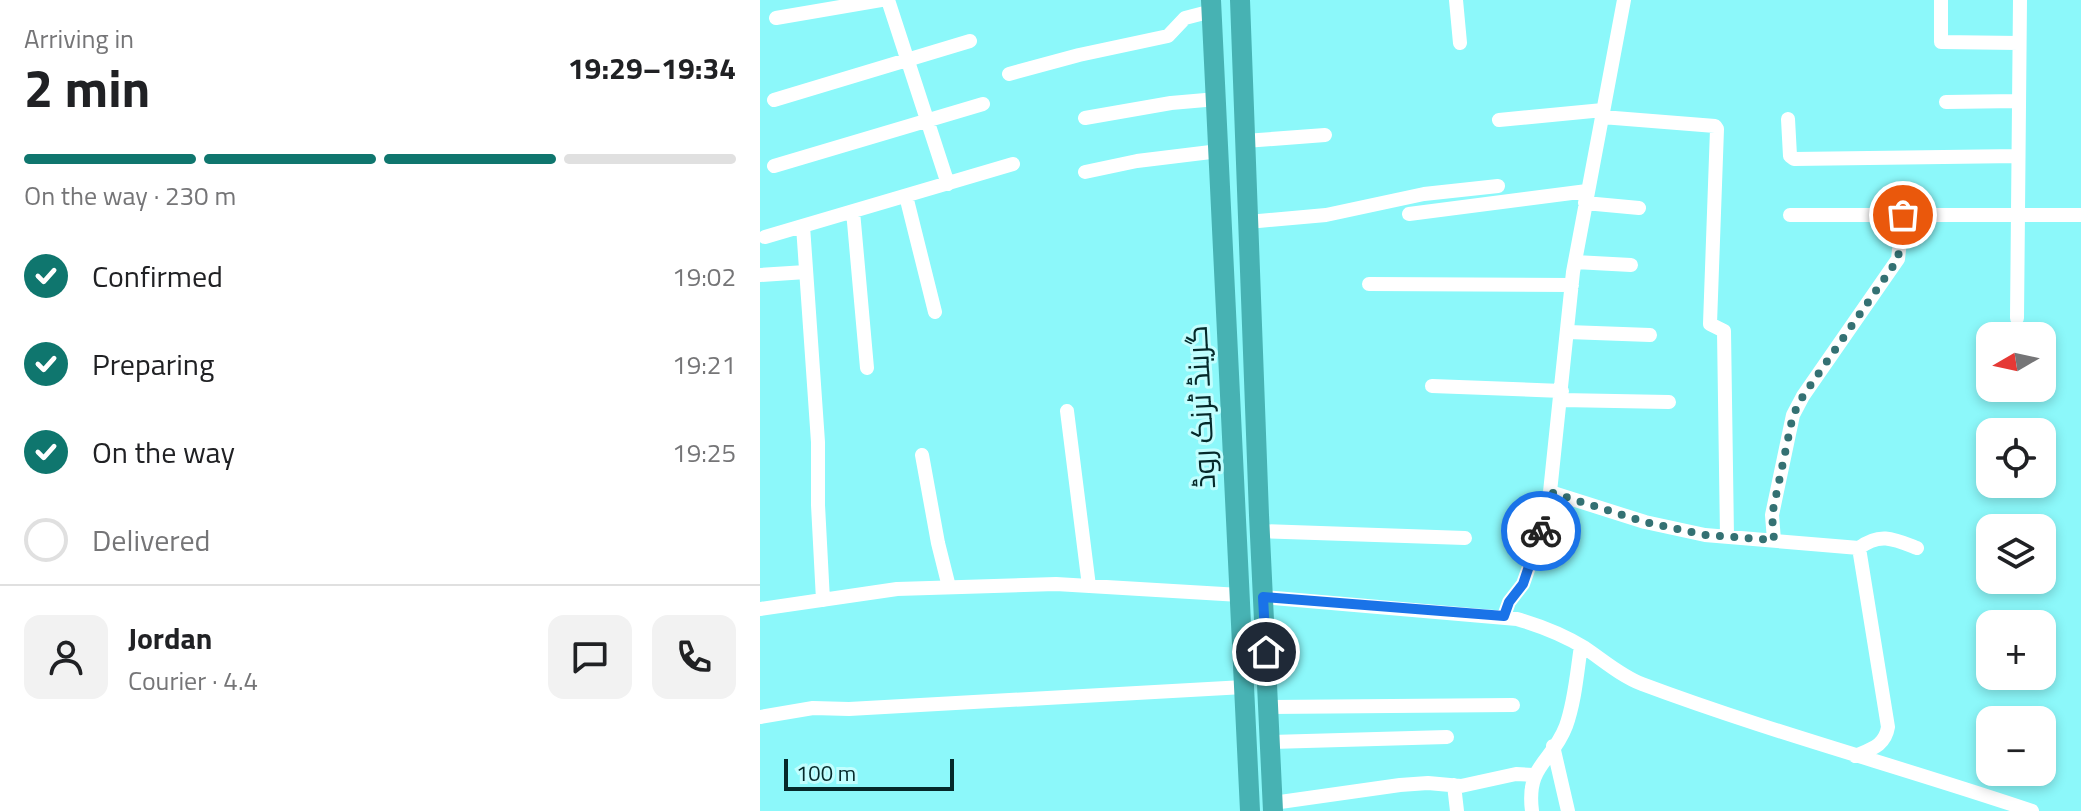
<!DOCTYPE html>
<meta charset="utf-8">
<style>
:root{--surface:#fff;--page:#f2f2f2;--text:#202124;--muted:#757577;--line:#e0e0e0;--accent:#0f766e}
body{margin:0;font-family:"Titillium Web",Cairo,sans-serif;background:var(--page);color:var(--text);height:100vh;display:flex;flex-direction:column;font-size:30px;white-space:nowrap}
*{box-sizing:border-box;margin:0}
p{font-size:26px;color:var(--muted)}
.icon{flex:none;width:44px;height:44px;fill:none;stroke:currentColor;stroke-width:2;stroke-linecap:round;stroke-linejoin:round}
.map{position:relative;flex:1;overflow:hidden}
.sheet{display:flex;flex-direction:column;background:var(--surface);width:760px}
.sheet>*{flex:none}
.needle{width:52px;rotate:261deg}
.tools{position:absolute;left:1216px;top:322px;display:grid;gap:16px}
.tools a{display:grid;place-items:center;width:80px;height:80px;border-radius:16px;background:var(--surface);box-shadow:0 4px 12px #0003;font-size:40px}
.scale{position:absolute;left:24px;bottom:20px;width:170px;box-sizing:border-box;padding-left:8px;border:4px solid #05292a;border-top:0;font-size:22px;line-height:28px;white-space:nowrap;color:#05292a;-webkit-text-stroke:6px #c2fefe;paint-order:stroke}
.pin{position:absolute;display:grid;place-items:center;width:68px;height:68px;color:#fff;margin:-34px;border:4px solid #fff;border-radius:50%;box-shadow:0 2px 8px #0007}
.courier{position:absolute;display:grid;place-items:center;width:80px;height:80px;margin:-40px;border:6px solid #1a73e8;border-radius:50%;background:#fff;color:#222;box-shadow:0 2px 10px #0007}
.overview em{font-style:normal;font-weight:700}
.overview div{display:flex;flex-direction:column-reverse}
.overview{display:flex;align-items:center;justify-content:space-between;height:136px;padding:0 24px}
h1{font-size:52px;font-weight:700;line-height:60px}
.bar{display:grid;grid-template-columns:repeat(4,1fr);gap:12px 8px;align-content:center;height:96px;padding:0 24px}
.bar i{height:10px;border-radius:6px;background:var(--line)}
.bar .active{background:var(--accent)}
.bar p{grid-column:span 4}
.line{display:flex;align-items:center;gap:20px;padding:0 24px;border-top:2px solid var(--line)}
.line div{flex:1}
.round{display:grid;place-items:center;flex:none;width:84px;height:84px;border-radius:16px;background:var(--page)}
ol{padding:0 24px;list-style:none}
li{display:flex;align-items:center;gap:24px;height:88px}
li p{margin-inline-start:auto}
li .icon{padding:8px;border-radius:50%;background:var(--accent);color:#fff;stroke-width:4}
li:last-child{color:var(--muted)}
li i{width:44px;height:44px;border:4px solid var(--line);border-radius:50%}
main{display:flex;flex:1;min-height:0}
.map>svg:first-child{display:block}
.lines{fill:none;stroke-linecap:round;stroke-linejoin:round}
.minor{stroke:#fff;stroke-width:14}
.highway{stroke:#47b2b3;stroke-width:20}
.done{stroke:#347173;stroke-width:8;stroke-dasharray:0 14.4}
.route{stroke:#1a73e8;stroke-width:10}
.labels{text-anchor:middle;stroke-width:6;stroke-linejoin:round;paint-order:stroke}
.street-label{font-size:30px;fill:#05292a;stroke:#c2fefe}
</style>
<main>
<section class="sheet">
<div class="overview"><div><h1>2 min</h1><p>Arriving in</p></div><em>19:29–19:34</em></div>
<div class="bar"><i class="active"></i><i class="active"></i><i class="active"></i><i></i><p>On the way · 230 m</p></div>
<ol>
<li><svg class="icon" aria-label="check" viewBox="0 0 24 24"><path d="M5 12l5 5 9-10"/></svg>Confirmed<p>19:02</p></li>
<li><svg class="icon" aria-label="check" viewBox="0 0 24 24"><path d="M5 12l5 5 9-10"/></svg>Preparing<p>19:21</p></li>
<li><svg class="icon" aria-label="check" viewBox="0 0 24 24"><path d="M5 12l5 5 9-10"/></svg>On the way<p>19:25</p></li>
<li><i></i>Delivered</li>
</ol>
<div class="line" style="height:144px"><a class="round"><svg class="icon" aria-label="person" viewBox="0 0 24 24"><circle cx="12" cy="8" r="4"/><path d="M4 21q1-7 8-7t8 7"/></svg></a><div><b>Jordan</b><p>Courier · 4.4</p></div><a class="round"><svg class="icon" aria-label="chat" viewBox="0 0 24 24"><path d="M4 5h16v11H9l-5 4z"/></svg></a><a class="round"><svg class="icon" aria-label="phone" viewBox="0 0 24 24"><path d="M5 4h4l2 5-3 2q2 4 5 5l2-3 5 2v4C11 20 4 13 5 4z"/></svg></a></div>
</section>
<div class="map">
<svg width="1321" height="811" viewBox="0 0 1321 811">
<rect width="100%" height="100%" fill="#8cf8fa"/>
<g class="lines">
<path class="minor" d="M 128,0 L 188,184
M 696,0 L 700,43
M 1181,0 L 1181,42 L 1259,43
M 16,18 L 121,0
M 249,74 L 319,55 L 408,36 L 425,18 L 452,11
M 14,100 L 210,41
M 1186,102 L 1258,101
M 842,117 L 955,126 L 957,129 L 950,324 L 964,331 L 967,537
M 325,118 L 411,103 L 457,99
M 1028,119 L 1030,156 L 1034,159 L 1258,156
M 739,120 L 843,110
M 485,141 L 565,135
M 14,166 L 223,104
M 325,172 L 377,161 L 459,151
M 146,196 L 175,312
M 825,203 L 879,208
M 93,211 L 107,368
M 649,214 L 827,191
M 1030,215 L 1321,215
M 488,222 L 566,215 L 664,194 L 738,186
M 43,226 L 58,442 L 58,505 L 63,600
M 5,237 L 253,164
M 815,262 L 871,265
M 0,275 L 46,272
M 609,284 L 812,285
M 1257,318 L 1260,0
M 808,332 L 890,335
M 672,386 L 802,391
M 801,400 L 909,402
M 307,411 L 329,586
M 162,455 L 178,543 L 189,587
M 790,492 L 885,522 L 945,535 L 1099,548
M 499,531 L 705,538
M 1014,540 L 1012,515 L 1033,415 L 1043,396 L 1138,259 L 1143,215
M 503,597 L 757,619 C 781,626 804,635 825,648 C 843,660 861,676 882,684 C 1010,732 1142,767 1272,811
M 0,609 L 137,589 L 296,584 L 480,595
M 744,616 L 749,602 L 763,584 L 780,536 L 790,492 L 813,272 L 864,0
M 509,707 L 753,705
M 0,717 L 53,708 L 89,709 L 484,687
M 511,742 L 687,737
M 793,746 L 808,811
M 1095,756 C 1111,749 1125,746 1128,727 L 1099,548 C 1120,532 1134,539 1157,548
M 694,785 L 697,811
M 513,803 L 640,785 L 668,783 L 701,786 L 756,774 L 773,775
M 772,811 C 766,764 792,763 806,726 C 815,701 817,672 821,646"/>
<path class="highway" d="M 451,0 L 490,811
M 480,0 L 499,515 L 513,811"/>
</g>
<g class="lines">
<path class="done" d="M 781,531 L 790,492 L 885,522 L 945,535 L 1014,540 L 1012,515 L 1033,415 L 1043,396 L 1138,259 L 1143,215"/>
<path class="route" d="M 506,652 L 503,597 L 744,616 L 749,602 L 763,584 L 781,531"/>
</g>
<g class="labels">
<g class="street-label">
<text transform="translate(441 407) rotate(-93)" y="10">گرینڈ ٹرنک روڈ</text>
</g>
</g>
</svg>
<div class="tools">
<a><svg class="needle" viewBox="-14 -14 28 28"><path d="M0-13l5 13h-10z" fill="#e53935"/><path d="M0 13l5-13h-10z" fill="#757577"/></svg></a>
<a><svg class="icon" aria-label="locate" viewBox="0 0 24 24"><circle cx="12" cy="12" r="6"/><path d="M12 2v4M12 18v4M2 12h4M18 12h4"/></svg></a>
<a><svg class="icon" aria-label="layers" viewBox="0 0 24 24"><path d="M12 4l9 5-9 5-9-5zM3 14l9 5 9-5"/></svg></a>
<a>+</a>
<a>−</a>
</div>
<div class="scale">100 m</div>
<div class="pin" style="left:1143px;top:215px;background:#ea580c"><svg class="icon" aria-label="bag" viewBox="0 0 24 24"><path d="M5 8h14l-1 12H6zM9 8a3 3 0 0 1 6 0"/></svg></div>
<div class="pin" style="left:506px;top:652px;background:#1f2937"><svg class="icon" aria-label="home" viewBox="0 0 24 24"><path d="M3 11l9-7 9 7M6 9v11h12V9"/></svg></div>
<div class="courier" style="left:781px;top:531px"><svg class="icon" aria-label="bike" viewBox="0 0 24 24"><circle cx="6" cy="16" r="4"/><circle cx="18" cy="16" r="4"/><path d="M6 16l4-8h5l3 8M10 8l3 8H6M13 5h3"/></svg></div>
</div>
</main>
